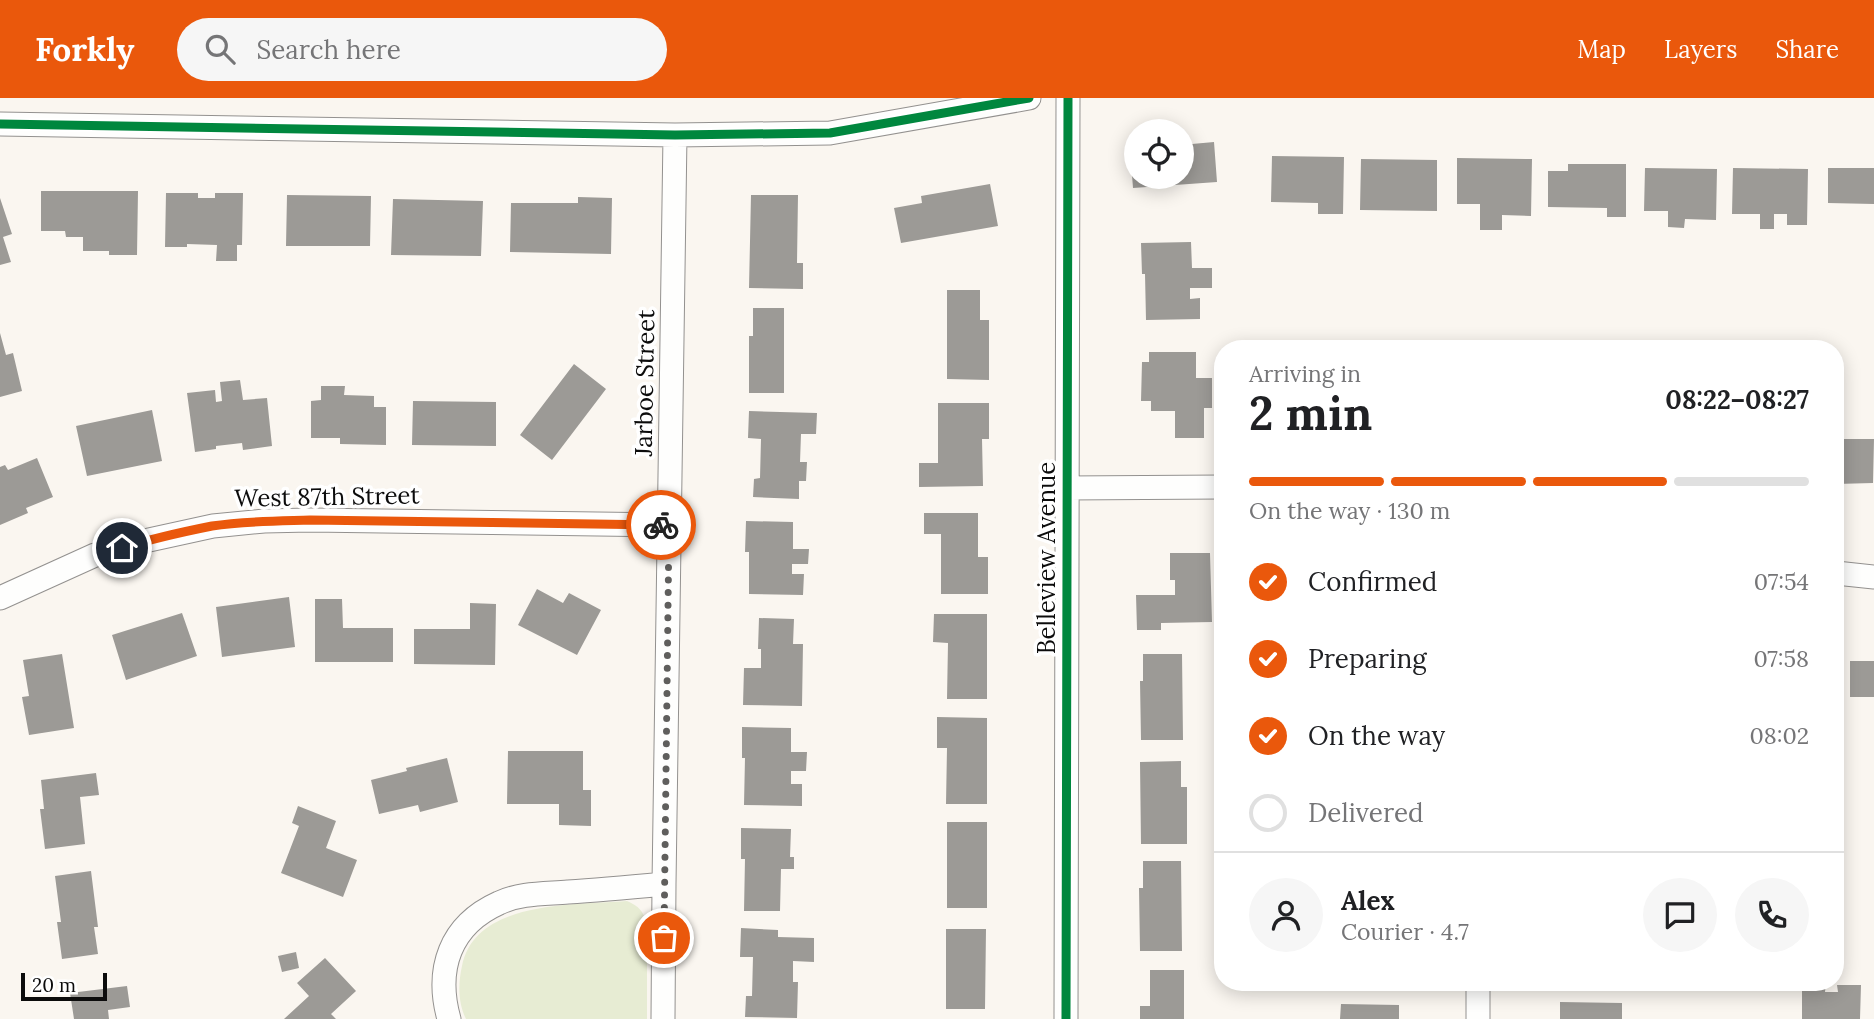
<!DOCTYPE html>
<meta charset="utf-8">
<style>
:root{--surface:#fff;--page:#f6f6f6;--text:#202124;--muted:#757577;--line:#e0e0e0;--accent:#ea580c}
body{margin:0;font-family:Lora,serif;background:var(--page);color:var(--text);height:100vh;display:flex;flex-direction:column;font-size:26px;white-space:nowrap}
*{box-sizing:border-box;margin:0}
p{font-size:23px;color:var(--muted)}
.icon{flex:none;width:38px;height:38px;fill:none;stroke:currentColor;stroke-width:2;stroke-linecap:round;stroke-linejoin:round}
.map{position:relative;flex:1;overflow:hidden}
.drawer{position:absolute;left:1214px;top:242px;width:630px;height:651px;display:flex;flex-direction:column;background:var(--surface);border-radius:28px;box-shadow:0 4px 18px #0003}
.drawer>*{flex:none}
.buttons{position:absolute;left:1124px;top:21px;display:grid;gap:14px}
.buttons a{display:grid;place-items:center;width:70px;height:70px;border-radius:50%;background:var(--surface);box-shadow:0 4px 18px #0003;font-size:35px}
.scale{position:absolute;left:21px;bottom:18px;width:86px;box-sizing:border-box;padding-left:7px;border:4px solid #0c0c0c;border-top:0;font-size:19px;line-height:24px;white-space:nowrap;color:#0c0c0c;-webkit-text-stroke:5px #fff;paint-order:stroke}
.pin{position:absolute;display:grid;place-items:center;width:60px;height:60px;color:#fff;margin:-30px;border:4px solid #fff;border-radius:50%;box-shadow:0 2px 7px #0007}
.courier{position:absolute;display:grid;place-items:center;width:70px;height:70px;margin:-35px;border:5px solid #ea580c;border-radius:50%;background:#fff;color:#222;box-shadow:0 2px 9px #0007}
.headline em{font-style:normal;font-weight:700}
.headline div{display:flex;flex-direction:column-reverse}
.headline{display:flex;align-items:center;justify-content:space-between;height:119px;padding:0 35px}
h1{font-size:46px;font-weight:700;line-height:52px}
.bar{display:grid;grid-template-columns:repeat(4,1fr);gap:10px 7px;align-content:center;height:84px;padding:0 35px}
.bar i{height:9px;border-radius:5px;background:var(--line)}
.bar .selected{background:var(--accent)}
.bar p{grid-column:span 4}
.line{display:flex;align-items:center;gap:18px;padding:0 35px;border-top:2px solid var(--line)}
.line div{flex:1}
.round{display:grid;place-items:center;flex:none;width:74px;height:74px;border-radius:37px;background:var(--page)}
ol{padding:0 35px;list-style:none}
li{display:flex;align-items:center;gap:21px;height:77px}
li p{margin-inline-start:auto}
li .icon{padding:7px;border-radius:50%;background:var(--accent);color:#fff;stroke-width:4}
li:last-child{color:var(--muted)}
li i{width:38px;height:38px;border:4px solid var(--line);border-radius:50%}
header{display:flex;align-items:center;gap:42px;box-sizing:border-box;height:98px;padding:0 35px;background:var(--accent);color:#fff}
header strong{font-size:33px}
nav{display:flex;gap:38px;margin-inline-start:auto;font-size:24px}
.search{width:490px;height:63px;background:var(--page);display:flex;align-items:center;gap:18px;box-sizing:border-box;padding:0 24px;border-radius:38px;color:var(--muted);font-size:26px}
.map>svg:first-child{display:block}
.green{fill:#e7ecd3}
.building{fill:#9c9a96}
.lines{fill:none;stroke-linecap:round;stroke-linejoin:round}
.minor-casing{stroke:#93918f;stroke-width:25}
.minor{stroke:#fefefd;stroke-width:23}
.cycleway-casing{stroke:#fff;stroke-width:13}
.cycleway{stroke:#00873e;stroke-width:9}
.done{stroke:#5f5e5c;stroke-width:7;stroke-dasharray:0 12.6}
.route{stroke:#ea580c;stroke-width:9}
.labels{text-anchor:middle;stroke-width:7;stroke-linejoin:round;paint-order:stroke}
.street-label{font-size:24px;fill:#0c0c0c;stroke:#fff}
</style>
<header>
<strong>Forkly</strong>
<div class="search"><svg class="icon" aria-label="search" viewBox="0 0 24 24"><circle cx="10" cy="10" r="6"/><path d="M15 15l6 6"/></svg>Search here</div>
<nav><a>Map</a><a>Layers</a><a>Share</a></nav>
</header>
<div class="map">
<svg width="1874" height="921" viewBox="0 0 1874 921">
<rect width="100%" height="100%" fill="#faf6f0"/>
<path class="green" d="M 627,803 C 639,808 643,813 647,826 L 647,921 L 466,921 C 458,905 458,886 462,868 C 475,802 575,807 627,803 Z"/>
<path class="building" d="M 1214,44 L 1217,84 L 1133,90 L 1130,51 L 1136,50 L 1136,79 L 1181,79 L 1181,47 Z
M 1272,58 L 1344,59 L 1343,116 L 1318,116 L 1318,105 L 1271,104 Z
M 1457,60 L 1532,61 L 1531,118 L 1502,117 L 1502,132 L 1480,132 L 1480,106 L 1457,106 Z
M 1361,61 L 1437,62 L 1437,113 L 1360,112 Z
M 1568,66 L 1626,66 L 1626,119 L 1607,119 L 1607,110 L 1548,109 L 1548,73 L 1568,73 Z
M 1645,70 L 1717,71 L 1716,122 L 1685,121 L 1684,130 L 1668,129 L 1668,113 L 1644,113 Z
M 1733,70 L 1808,71 L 1807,127 L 1787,127 L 1787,116 L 1774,116 L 1774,131 L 1760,131 L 1760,116 L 1732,116 Z
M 1828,70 L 1874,70 L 1874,106 L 1828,105 Z
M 990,86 L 998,128 L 901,145 L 894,110 L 922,105 L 921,98 Z
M 41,93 L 138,93 L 137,157 L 109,157 L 109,153 L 83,153 L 83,139 L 66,139 L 65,133 L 41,133 Z
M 166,95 L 198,95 L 198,100 L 215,100 L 215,95 L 243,95 L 242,147 L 237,147 L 237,163 L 216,163 L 217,147 L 187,146 L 187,149 L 165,149 Z
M 287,97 L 371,98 L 370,148 L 286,148 Z
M 751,97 L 798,97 L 797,165 L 803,165 L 803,191 L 749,190 Z
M 578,99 L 612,100 L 611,156 L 510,154 L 511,105 L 578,105 Z
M 0,100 L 12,136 L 3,139 L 11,164 L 0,167 Z
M 393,101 L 483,103 L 481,158 L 391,157 Z
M 1191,144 L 1192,170 L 1212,170 L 1212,190 L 1190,190 L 1190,201 L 1200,200 L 1200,221 L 1146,222 L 1145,176 L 1142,176 L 1141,145 Z
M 947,192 L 980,192 L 980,222 L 989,222 L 989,282 L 947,281 Z
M 753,210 L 784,210 L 784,295 L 749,295 L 749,238 L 753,238 Z
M 0,235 L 6,257 L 13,255 L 22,293 L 0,299 Z
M 1149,254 L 1196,254 L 1196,280 L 1212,280 L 1212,310 L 1204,310 L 1204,340 L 1175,340 L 1175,313 L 1151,313 L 1151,303 L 1141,303 L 1142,264 L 1149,264 Z
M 574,266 L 606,291 L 552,362 L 520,337 Z
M 240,282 L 243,302 L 267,300 L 272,348 L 243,352 L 242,345 L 216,348 L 216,351 L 195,354 L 187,295 L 215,292 L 216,304 L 222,303 L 220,284 Z
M 321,288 L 345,288 L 344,297 L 374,298 L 374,309 L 386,309 L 386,347 L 340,346 L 340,340 L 311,340 L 311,303 L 321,302 Z
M 413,303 L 496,304 L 496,348 L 412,347 Z
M 938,305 L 989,305 L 989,341 L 982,341 L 983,388 L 919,389 L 919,365 L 938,365 Z
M 152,312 L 162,363 L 87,378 L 76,328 Z
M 749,313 L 817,315 L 816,336 L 801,336 L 800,364 L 807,364 L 806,383 L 799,383 L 799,401 L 753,399 L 754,381 L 760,380 L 761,341 L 748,340 Z
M 1836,341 L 1874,341 L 1873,385 L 1836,386 Z
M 37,360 L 53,399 L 26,410 L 28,415 L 0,427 L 0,369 L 5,367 L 8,372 Z
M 924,415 L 978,415 L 978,459 L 988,459 L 988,496 L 941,496 L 941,436 L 924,436 Z
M 746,423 L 793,424 L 793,451 L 809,451 L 808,466 L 792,466 L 792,476 L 804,476 L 803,497 L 749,496 L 749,454 L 745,454 Z
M 1170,455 L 1210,455 L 1212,524 L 1161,525 L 1161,532 L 1137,532 L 1136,497 L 1175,497 L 1175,482 L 1170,482 Z
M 537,491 L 563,505 L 569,495 L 601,512 L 577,557 L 518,527 Z
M 289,499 L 295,549 L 222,559 L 216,509 Z
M 315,501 L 342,501 L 343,530 L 393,530 L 393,564 L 315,564 Z
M 470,505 L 496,506 L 495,567 L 414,566 L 414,531 L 470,531 Z
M 182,515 L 197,558 L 126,582 L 112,537 Z
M 934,516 L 987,516 L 987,601 L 947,601 L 948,545 L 933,544 Z
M 759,520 L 794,521 L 793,546 L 803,546 L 802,608 L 743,607 L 744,570 L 761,570 L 761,551 L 758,551 Z
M 62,556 L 74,630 L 29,637 L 22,599 L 29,598 L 23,562 Z
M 1143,556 L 1182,556 L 1183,642 L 1141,642 L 1140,583 L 1143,583 Z
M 1850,563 L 1874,563 L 1874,599 L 1850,599 Z
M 937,619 L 987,620 L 987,706 L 946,706 L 947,650 L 937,650 Z
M 742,629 L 791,630 L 791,654 L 807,654 L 806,673 L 791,673 L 791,686 L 802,686 L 802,708 L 744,707 L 745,660 L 742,660 Z
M 508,653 L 583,653 L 583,692 L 591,692 L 591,728 L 559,727 L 559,706 L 507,706 Z
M 447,660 L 458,704 L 420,714 L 418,707 L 379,716 L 371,682 L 407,673 L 406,670 Z
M 1181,663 L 1181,689 L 1187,689 L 1187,746 L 1141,746 L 1140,664 Z
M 96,675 L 99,697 L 80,699 L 85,746 L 45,751 L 40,711 L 44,711 L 41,682 Z
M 298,708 L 336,723 L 326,750 L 357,762 L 343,799 L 281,775 L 299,728 L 292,725 Z
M 947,724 L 987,724 L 987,810 L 947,810 Z
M 741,730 L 791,731 L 790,759 L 794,759 L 794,771 L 781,771 L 780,813 L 744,813 L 745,761 L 741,761 Z
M 1143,763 L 1181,763 L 1182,853 L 1140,853 L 1139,790 L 1143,790 Z
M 91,773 L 98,829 L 94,829 L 98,856 L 62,861 L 57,824 L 61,824 L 55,778 Z
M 741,830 L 778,832 L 778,839 L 814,840 L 814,864 L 793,863 L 793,884 L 798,884 L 797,920 L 745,919 L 746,898 L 752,898 L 753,859 L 740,859 Z
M 946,831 L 986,831 L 985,911 L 946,911 Z
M 296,854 L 299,870 L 282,874 L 278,858 Z
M 325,860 L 356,893 L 331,916 L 336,921 L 284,921 L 309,898 L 297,885 Z
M 1150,872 L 1184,872 L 1184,921 L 1140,921 L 1140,908 L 1150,908 Z
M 1361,884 L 1401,884 L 1401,888 L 1361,886 Z
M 1566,884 L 1615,884 L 1615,892 L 1565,891 Z
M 1802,884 L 1826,884 L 1825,894 L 1838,894 L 1837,887 L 1861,887 L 1860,921 L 1802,921 Z
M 127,888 L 130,909 L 108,912 L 109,921 L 74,921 L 70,895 Z
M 1560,904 L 1622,905 L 1622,921 L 1560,921 Z
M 1341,906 L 1399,907 L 1399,921 L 1340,921 Z"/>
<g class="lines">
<g class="minor-casing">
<path id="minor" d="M 0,26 L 675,37 L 830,35 L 1029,0
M 1066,390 L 1223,389
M 1836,475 L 1874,479
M 0,500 L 95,457 L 149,442 L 213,428 L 264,423 L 310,422 L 669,427
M 664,786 L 675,37
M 449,921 C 435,871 450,827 499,805 C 520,795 545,796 568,794 C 600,792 632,789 664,786 L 663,921
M 1066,921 L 1068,0
M 1478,921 L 1478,884"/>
</g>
<use href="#minor" class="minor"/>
<g class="cycleway-casing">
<path id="cycleway" d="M 0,26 L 675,37 L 830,35 L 1029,0
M 1066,921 L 1068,0"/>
</g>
<use href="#cycleway" class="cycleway"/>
</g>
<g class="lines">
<path class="done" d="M 661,427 L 669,427 L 664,840"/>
<path class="route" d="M 122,450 C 151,441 182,434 212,428 C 244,423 277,423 310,422 L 661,427"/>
</g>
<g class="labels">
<g class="street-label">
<text transform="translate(645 285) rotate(-89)" y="8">Jarboe Street</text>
<text transform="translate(327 399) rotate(-1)" y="8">West 87th Street</text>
<text transform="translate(1047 460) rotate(-90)" y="8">Belleview Avenue</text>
</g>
</g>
</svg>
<div class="buttons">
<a><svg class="icon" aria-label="locate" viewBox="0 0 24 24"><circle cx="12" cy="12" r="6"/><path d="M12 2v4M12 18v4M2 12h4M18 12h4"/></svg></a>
</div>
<div class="scale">20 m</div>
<div class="pin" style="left:664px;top:840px;background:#ea580c"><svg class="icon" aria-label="bag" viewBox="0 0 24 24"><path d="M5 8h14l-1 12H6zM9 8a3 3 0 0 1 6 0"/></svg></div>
<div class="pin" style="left:122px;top:450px;background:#1f2937"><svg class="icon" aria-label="home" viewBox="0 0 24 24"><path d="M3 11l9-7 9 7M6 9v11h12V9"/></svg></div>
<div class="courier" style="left:661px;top:427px"><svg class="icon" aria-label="bike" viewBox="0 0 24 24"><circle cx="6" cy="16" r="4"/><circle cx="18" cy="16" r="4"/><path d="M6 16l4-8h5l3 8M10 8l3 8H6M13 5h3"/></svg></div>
<section class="drawer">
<div class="headline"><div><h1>2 min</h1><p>Arriving in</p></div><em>08:22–08:27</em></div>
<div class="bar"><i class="selected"></i><i class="selected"></i><i class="selected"></i><i></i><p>On the way · 130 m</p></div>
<ol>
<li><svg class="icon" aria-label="check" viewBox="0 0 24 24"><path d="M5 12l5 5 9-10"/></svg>Confirmed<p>07:54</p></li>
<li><svg class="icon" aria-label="check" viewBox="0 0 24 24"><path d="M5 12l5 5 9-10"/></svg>Preparing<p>07:58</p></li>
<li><svg class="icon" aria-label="check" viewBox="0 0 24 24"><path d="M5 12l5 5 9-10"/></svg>On the way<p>08:02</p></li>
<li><i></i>Delivered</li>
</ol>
<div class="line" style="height:126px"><a class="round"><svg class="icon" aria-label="person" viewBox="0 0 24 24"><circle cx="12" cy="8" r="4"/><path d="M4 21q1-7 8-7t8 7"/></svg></a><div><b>Alex</b><p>Courier · 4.7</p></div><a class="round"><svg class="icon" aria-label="chat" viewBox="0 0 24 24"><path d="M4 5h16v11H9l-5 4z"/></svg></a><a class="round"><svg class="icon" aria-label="phone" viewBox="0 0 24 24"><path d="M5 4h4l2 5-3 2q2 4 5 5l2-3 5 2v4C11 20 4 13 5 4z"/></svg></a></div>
</section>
</div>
